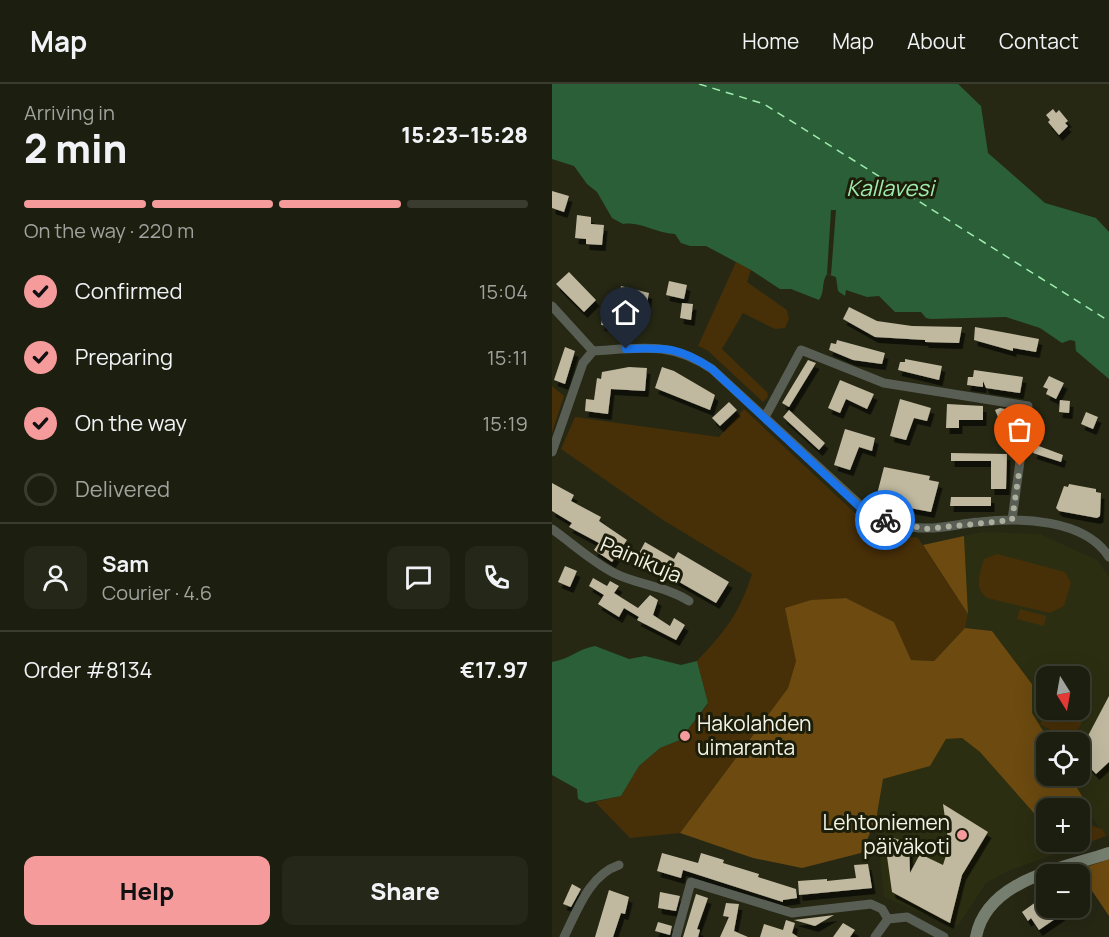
<!DOCTYPE html>
<meta charset="utf-8">
<style>
:root{--surface:#1c1e0f;--page:#252718;--text:#f1f3f6;--muted:#a0a29e;--line:#3a3c2f;--accent:#f59b9c}
body{margin:0;font-family:Manrope,sans-serif;background:var(--page);color:var(--text);height:100vh;display:flex;flex-direction:column;font-size:22px;white-space:nowrap}
*{box-sizing:border-box;margin:0}
p{font-size:20px;color:var(--muted)}
.icon{flex:none;width:33px;height:33px;fill:none;stroke:currentColor;stroke-width:2;stroke-linecap:round;stroke-linejoin:round}
.map{position:relative;flex:1;overflow:hidden}
.drawer{display:flex;flex-direction:column;background:var(--surface);width:552px}
.drawer>*{flex:none}
.needle{width:39px;rotate:169deg}
.tools{position:absolute;left:484px;top:582px;display:grid;gap:12px}
.tools a{display:grid;place-items:center;width:54px;height:54px;border-radius:12px;background:var(--surface);box-shadow:0 6px 24px #0002,0 0 0 2px var(--line);font-size:30px}
.pin{position:absolute;display:grid;place-items:center;width:51px;height:51px;color:#fff;margin:-62px -26px;border-radius:50% 50% 50% 0;rotate:-45deg;box-shadow:0 0 6px #0007}
.pin .icon{rotate:45deg}
.courier{position:absolute;display:grid;place-items:center;width:60px;height:60px;margin:-30px;border:4px solid #1a73e8;border-radius:50%;background:#fff;color:#222;box-shadow:0 2px 8px #0007}
.headline em{font-style:normal;font-weight:800}
.headline div{display:flex;flex-direction:column-reverse}
.headline{display:flex;align-items:center;justify-content:space-between;height:102px;padding:0 24px}
h1{font-size:39px;font-weight:800;line-height:45px}
.bar{display:grid;grid-template-columns:repeat(4,1fr);gap:9px 6px;align-content:center;height:72px;padding:0 24px}
.bar i{height:8px;border-radius:4px;background:var(--line)}
.bar .selected{background:var(--accent)}
.bar p{grid-column:span 4}
.line{display:flex;align-items:center;gap:15px;padding:0 24px;border-top:2px solid var(--line)}
.line div{flex:1}
.round{display:grid;place-items:center;flex:none;width:63px;height:63px;border-radius:12px;background:var(--page)}
ol{padding:0 24px;list-style:none}
li{display:flex;align-items:center;gap:18px;height:66px}
li p{margin-inline-start:auto}
li .icon{padding:6px;border-radius:50%;background:var(--accent);color:#111;stroke-width:4}
li:last-child{color:var(--muted)}
li i{width:33px;height:33px;border:3px solid var(--line);border-radius:50%}
.action{display:flex;gap:12px;margin-top:auto;padding:12px 24px}
.action a{flex:1;height:69px;border-radius:12px;background:var(--accent);color:#111;font-size:24px;font-weight:800;line-height:69px;text-align:center}
.action a+a{background:var(--page);color:var(--text)}
header{display:flex;align-items:center;gap:36px;box-sizing:border-box;height:84px;padding:0 30px;background:var(--surface);border-bottom:2px solid var(--line)}
header strong{font-size:28px}
nav{display:flex;gap:33px;margin-inline-start:auto;font-size:21px}
main{display:flex;flex:1;min-height:0}
.map>svg:first-child{display:block}
.built{fill:#2c2e12;fill-rule:evenodd}
.green{fill:#472f08}
.forest{fill:#6c4a10}
.water{fill:#2b5f38}
.pier{fill:#262814}
.lines{fill:none;stroke-linecap:round;stroke-linejoin:round}
.ferry{stroke:#9fecaf;stroke-width:1.5;stroke-dasharray:8 6;stroke-linecap:butt}
.building{fill:#c0b9a0;filter:url(#shadow)}
.street{stroke:#595e55;stroke-width:9}
.secondary{stroke:#767e6f;stroke-width:12}
.done{stroke:#abad9d;stroke-width:6;stroke-dasharray:0 10.8}
.route{stroke:#1a73e8;stroke-width:8}
.poi-dot{fill:#f59b9c;stroke:#1d1e0a;stroke-width:2}
.labels{text-anchor:middle;stroke-width:6;stroke-linejoin:round;paint-order:stroke}
.street-label{font-size:21px;fill:#f2f4e7;stroke:#1d1e0a}
.poi-label{font-size:21px;fill:#f2f4e7;stroke:#1d1e0a;text-anchor:start}
.water-label{font-size:22px;font-style:italic;fill:#9fecaf;stroke:#1d1e0a}
</style>
<header>
<strong>Map</strong>
<nav><a>Home</a><a>Map</a><a>About</a><a>Contact</a></nav>
</header>
<main>
<section class="drawer">
<div class="headline"><div><h1>2 min</h1><p>Arriving in</p></div><em>15:23–15:28</em></div>
<div class="bar"><i class="selected"></i><i class="selected"></i><i class="selected"></i><i></i><p>On the way · 220 m</p></div>
<ol>
<li><svg class="icon" aria-label="check" viewBox="0 0 24 24"><path d="M5 12l5 5 9-10"/></svg>Confirmed<p>15:04</p></li>
<li><svg class="icon" aria-label="check" viewBox="0 0 24 24"><path d="M5 12l5 5 9-10"/></svg>Preparing<p>15:11</p></li>
<li><svg class="icon" aria-label="check" viewBox="0 0 24 24"><path d="M5 12l5 5 9-10"/></svg>On the way<p>15:19</p></li>
<li><i></i>Delivered</li>
</ol>
<div class="line" style="height:108px"><a class="round"><svg class="icon" aria-label="person" viewBox="0 0 24 24"><circle cx="12" cy="8" r="4"/><path d="M4 21q1-7 8-7t8 7"/></svg></a><div><b>Sam</b><p>Courier · 4.6</p></div><a class="round"><svg class="icon" aria-label="chat" viewBox="0 0 24 24"><path d="M4 5h16v11H9l-5 4z"/></svg></a><a class="round"><svg class="icon" aria-label="phone" viewBox="0 0 24 24"><path d="M5 4h4l2 5-3 2q2 4 5 5l2-3 5 2v4C11 20 4 13 5 4z"/></svg></a></div>
<div class="line" style="height:78px"><div>Order #8134</div><b>€17.97</b></div>
<div class="action"><a>Help</a><a>Share</a></div>
</section>
<div class="map">
<svg width="557" height="853" viewBox="0 0 557 853">
<defs>
<filter id="shadow"><feDropShadow dx="3.5" dy="6" stdDeviation="0" flood-color="#0009"/></filter>
</defs>
<rect width="100%" height="100%" fill="#262814"/>
<path class="built" d="M 432,448 L 488,450 L 545,476 L 557,493 L 557,751 L 554,752 L 545,741 L 518,692 L 528,692 L 528,658 L 498,658 L 480,629 L 480,599 L 440,547 L 413,544 L 416,530 L 412,452 ZM 495,592 L 528,592 L 528,626 L 495,626 Z
M 410,654 L 428,668 L 495,744 L 495,758 L 504,758 L 506,769 L 458,786 L 434,799 L 407,840 L 400,842 L 332,813 L 324,736 L 331,695 L 378,682 L 394,655 Z"/>
<path class="green" d="M 184,178 L 199,186 L 195,198 L 235,226 L 237,235 L 233,244 L 223,245 L 191,229 L 170,265 L 215,308 L 216,313 L 211,318 L 155,266 L 146,262 Z
M 0,302 L 12,312 L 0,349 Z
M 192,325 L 320,445 L 366,454 L 416,530 L 413,544 L 382,577 L 358,576 L 342,538 L 294,514 L 280,515 L 244,577 L 236,604 L 128,749 L 78,754 L 43,718 L 69,712 L 87,682 L 108,664 L 128,656 L 156,620 L 145,577 C 174,546 187,530 200,490 L 111,436 L 9,365 L 23,333 L 167,353 Z
M 445,470 L 513,488 L 519,499 L 512,522 L 498,529 L 435,514 C 421,503 428,490 432,475 Z
M 468,525 L 494,532 L 492,542 L 465,535 Z
M 496,626 L 516,626 L 532,634 L 520,657 L 488,640 Z
M 538,741 L 550,745 L 554,752 L 511,768 L 516,758 L 528,758 L 528,745 Z"/>
<path class="forest" d="M 412,452 L 416,530 L 371,461 Z
M 294,514 L 342,538 L 359,576 L 382,577 L 413,544 L 440,547 L 480,600 L 480,629 L 498,658 L 495,658 L 495,692 L 518,692 L 540,729 L 528,734 L 528,724 L 495,724 L 495,744 L 428,668 L 410,654 L 394,655 L 378,682 L 331,695 L 324,736 L 309,769 L 250,784 L 201,774 L 128,749 L 236,604 L 244,577 L 233,524 L 259,516 Z
M 557,775 L 557,832 L 526,786 Z"/>
<path class="water" d="M 0,0 L 406,0 L 429,22 L 436,69 L 493,119 L 544,134 L 557,148 L 557,295 L 524,267 L 523,257 L 518,256 L 510,259 L 488,244 L 454,233 L 379,235 L 374,234 L 369,228 L 343,228 L 327,212 L 315,213 L 294,206 L 293,212 L 286,207 L 284,193 L 275,190 C 269,199 273,208 267,216 L 239,205 L 228,205 L 199,186 L 154,162 L 138,162 L 129,159 L 123,150 C 103,149 88,137 71,140 L 60,134 L 45,108 L 35,100 L 22,82 L 0,75 Z
M 43,562 L 77,575 L 93,572 L 129,581 L 145,577 L 156,619 L 128,656 L 108,664 L 87,682 L 69,712 L 34,719 L 26,715 L 25,705 L 0,691 L 0,578 C 18,575 26,565 43,562 Z"/>
<path class="pier" d="M 279,126 L 284,126 L 279,191 L 275,190 Z"/>
<g class="lines">
<path class="ferry" d="M 147,0 L 212,20 L 557,237"/>
</g>
<path class="building" d="M 501,25 L 504,29 L 507,26 L 516,37 L 513,39 L 516,42 L 507,51 L 496,38 L 498,36 L 494,31 Z
M 0,107 L 17,112 L 12,128 L 0,124 Z
M 25,131 L 39,133 L 39,140 L 52,141 L 50,161 L 34,160 L 34,155 L 23,154 Z
M 17,188 L 44,216 L 32,228 L 4,200 Z
M 117,197 L 135,201 L 132,215 L 114,211 Z
M 69,202 L 97,209 L 94,224 L 66,217 Z
M 130,219 L 141,220 L 139,236 L 128,234 Z
M 297,223 L 325,237 L 360,242 L 410,243 L 407,259 L 373,258 L 373,256 L 323,253 L 291,235 Z
M 51,229 L 68,231 L 67,243 L 49,241 Z
M 423,243 L 487,255 L 484,268 L 461,264 L 461,267 L 422,256 Z
M 285,256 L 333,269 L 330,280 L 301,276 L 277,266 L 279,259 L 284,260 Z
M 13,263 L 23,267 L 13,300 L 2,296 Z
M 353,275 L 390,282 L 387,296 L 346,286 L 348,278 L 353,278 Z
M 256,276 L 264,279 L 237,323 L 230,319 Z
M 77,283 L 95,284 L 93,307 L 59,305 L 56,330 L 33,327 L 34,315 L 42,316 L 45,294 L 49,295 L 50,288 Z
M 110,283 L 122,287 L 163,311 L 158,326 L 103,304 Z
M 422,286 L 471,293 L 468,309 L 434,304 L 431,297 L 431,303 L 415,301 L 416,293 L 421,293 Z
M 497,292 L 512,299 L 504,315 L 494,310 L 496,305 L 491,303 Z
M 288,296 L 322,310 L 315,325 L 294,315 L 288,329 L 276,324 Z
M 348,315 L 379,324 L 375,337 L 362,334 L 354,356 L 338,352 Z
M 508,316 L 518,317 L 517,329 L 507,328 Z
M 177,318 L 185,326 L 168,342 L 160,334 Z
M 395,320 L 431,322 L 431,336 L 407,336 L 407,344 L 394,344 Z
M 448,324 L 458,326 L 456,334 L 459,342 L 451,345 L 443,326 Z
M 237,326 L 273,359 L 267,366 L 231,333 Z
M 534,328 L 546,333 L 541,345 L 529,340 Z
M 293,345 L 323,354 L 320,367 L 307,363 L 298,386 L 282,381 Z
M 484,361 L 511,371 L 509,378 L 481,369 Z
M 399,369 L 455,370 L 454,405 L 439,405 L 439,377 L 399,377 Z
M 332,383 L 378,392 L 377,396 L 387,398 L 379,428 L 342,421 L 342,419 L 324,414 Z
M 0,399 L 22,411 L 19,417 L 49,433 L 47,437 L 75,456 L 60,478 L 42,466 L 47,459 L 17,443 L 20,439 L 0,427 Z
M 517,400 L 544,405 L 544,408 L 549,409 L 548,432 L 545,434 L 507,427 L 504,424 L 512,402 L 516,403 Z
M 399,413 L 439,413 L 439,422 L 398,422 Z
M 93,458 L 122,475 L 126,468 L 177,498 L 164,519 L 122,495 L 126,486 L 107,477 L 103,483 L 85,473 Z
M 13,482 L 25,487 L 18,503 L 6,498 Z
M 41,494 L 55,502 L 58,497 L 67,502 L 62,509 L 86,524 L 98,511 L 106,516 L 101,531 L 118,542 L 122,534 L 133,541 L 124,556 L 85,536 L 87,533 L 72,524 L 67,533 L 46,520 L 52,511 L 37,502 Z
M 557,612 L 557,678 L 544,690 L 528,673 L 528,667 Z
M 391,720 L 436,748 L 410,791 L 398,839 L 340,808 L 332,751 L 357,759 L 358,789 L 368,770 L 391,781 L 397,762 Z
M 110,769 L 146,779 L 149,769 L 172,776 L 171,779 L 207,790 L 206,793 L 244,805 L 245,814 L 231,816 L 231,818 L 131,786 L 129,794 L 105,787 Z
M 316,780 L 320,804 L 247,811 L 246,797 L 275,795 L 275,797 L 304,794 L 302,781 Z
M 20,800 L 29,805 L 19,823 L 11,820 Z
M 57,806 L 77,813 L 73,830 L 69,829 L 61,853 L 43,853 Z
M 108,808 L 128,812 L 124,827 L 106,824 Z
M 144,810 L 156,814 L 145,845 L 148,846 L 146,853 L 131,853 Z
M 495,810 L 495,824 L 519,824 L 487,846 L 479,834 L 476,837 L 470,828 Z
M 174,819 L 187,820 L 182,847 L 196,853 L 168,853 L 177,833 L 171,832 Z
M 282,831 L 263,842 L 242,836 Z
M 234,836 L 243,839 L 240,849 L 246,853 L 208,853 L 212,840 L 231,846 Z
M 106,838 L 120,842 L 118,851 L 103,847 Z
M 291,839 L 303,846 L 298,853 L 281,853 Z"/>
<g class="lines">
<path class="street" d="M 0,222 L 41,267
M 41,267 C 89,264 118,257 160,285 L 319,431 C 336,438 353,444 372,444 C 390,445 410,439 428,438 C 468,433 533,435 557,473
M 213,333 L 249,266 L 332,299 L 476,322
M 0,368 L 31,279 L 41,267
M 460,436 L 475,326
M 0,445 C 21,460 39,477 62,489 C 86,501 114,502 137,517
M 12,853 C 25,827 37,791 67,781
M 124,853 L 139,798 L 240,829 L 319,820 L 330,825 L 336,835
M 323,853 L 336,835 L 355,833 L 392,853"/>
<path class="secondary" d="M 424,853 C 435,795 510,785 557,769"/>
</g>
<g class="lines">
<path class="done" d="M 333,436 L 374,445 L 460,436 L 468,382"/>
<path class="route" d="M 74,265 C 113,264 126,262 160,285 L 313,428 L 333,436"/>
</g>
<g class="poi-dot">
<circle cx="133" cy="652" r="6"/>
<circle cx="410" cy="751" r="6"/>
</g>
<g class="labels">
<g class="street-label">
<text transform="translate(89 476) rotate(23)" y="7">Painikuja</text>
</g>
<g class="poi-label">
<text x="145" y="647">Hakolahden<tspan x="145" dy="24">uimaranta</tspan></text>
<text x="398" y="746" text-anchor="end">Lehtoniemen<tspan x="398" dy="24">päiväkoti</tspan></text>
</g>
<g class="water-label">
<text x="338" y="112">Kallavesi</text>
</g>
</g>
</svg>
<div class="tools">
<a><svg class="needle" viewBox="-14 -14 28 28"><path d="M0-13l5 13h-10z" fill="#e53935"/><path d="M0 13l5-13h-10z" fill="#a0a29e"/></svg></a>
<a><svg class="icon" aria-label="locate" viewBox="0 0 24 24"><circle cx="12" cy="12" r="6"/><path d="M12 2v4M12 18v4M2 12h4M18 12h4"/></svg></a>
<a>+</a>
<a>−</a>
</div>
<div class="pin" style="left:468px;top:382px;background:#ea580c"><svg class="icon" aria-label="bag" viewBox="0 0 24 24"><path d="M5 8h14l-1 12H6zM9 8a3 3 0 0 1 6 0"/></svg></div>
<div class="pin" style="left:74px;top:265px;background:#1f2937"><svg class="icon" aria-label="home" viewBox="0 0 24 24"><path d="M3 11l9-7 9 7M6 9v11h12V9"/></svg></div>
<div class="courier" style="left:333px;top:436px"><svg class="icon" aria-label="bike" viewBox="0 0 24 24"><circle cx="6" cy="16" r="4"/><circle cx="18" cy="16" r="4"/><path d="M6 16l4-8h5l3 8M10 8l3 8H6M13 5h3"/></svg></div>
</div>
</main>
